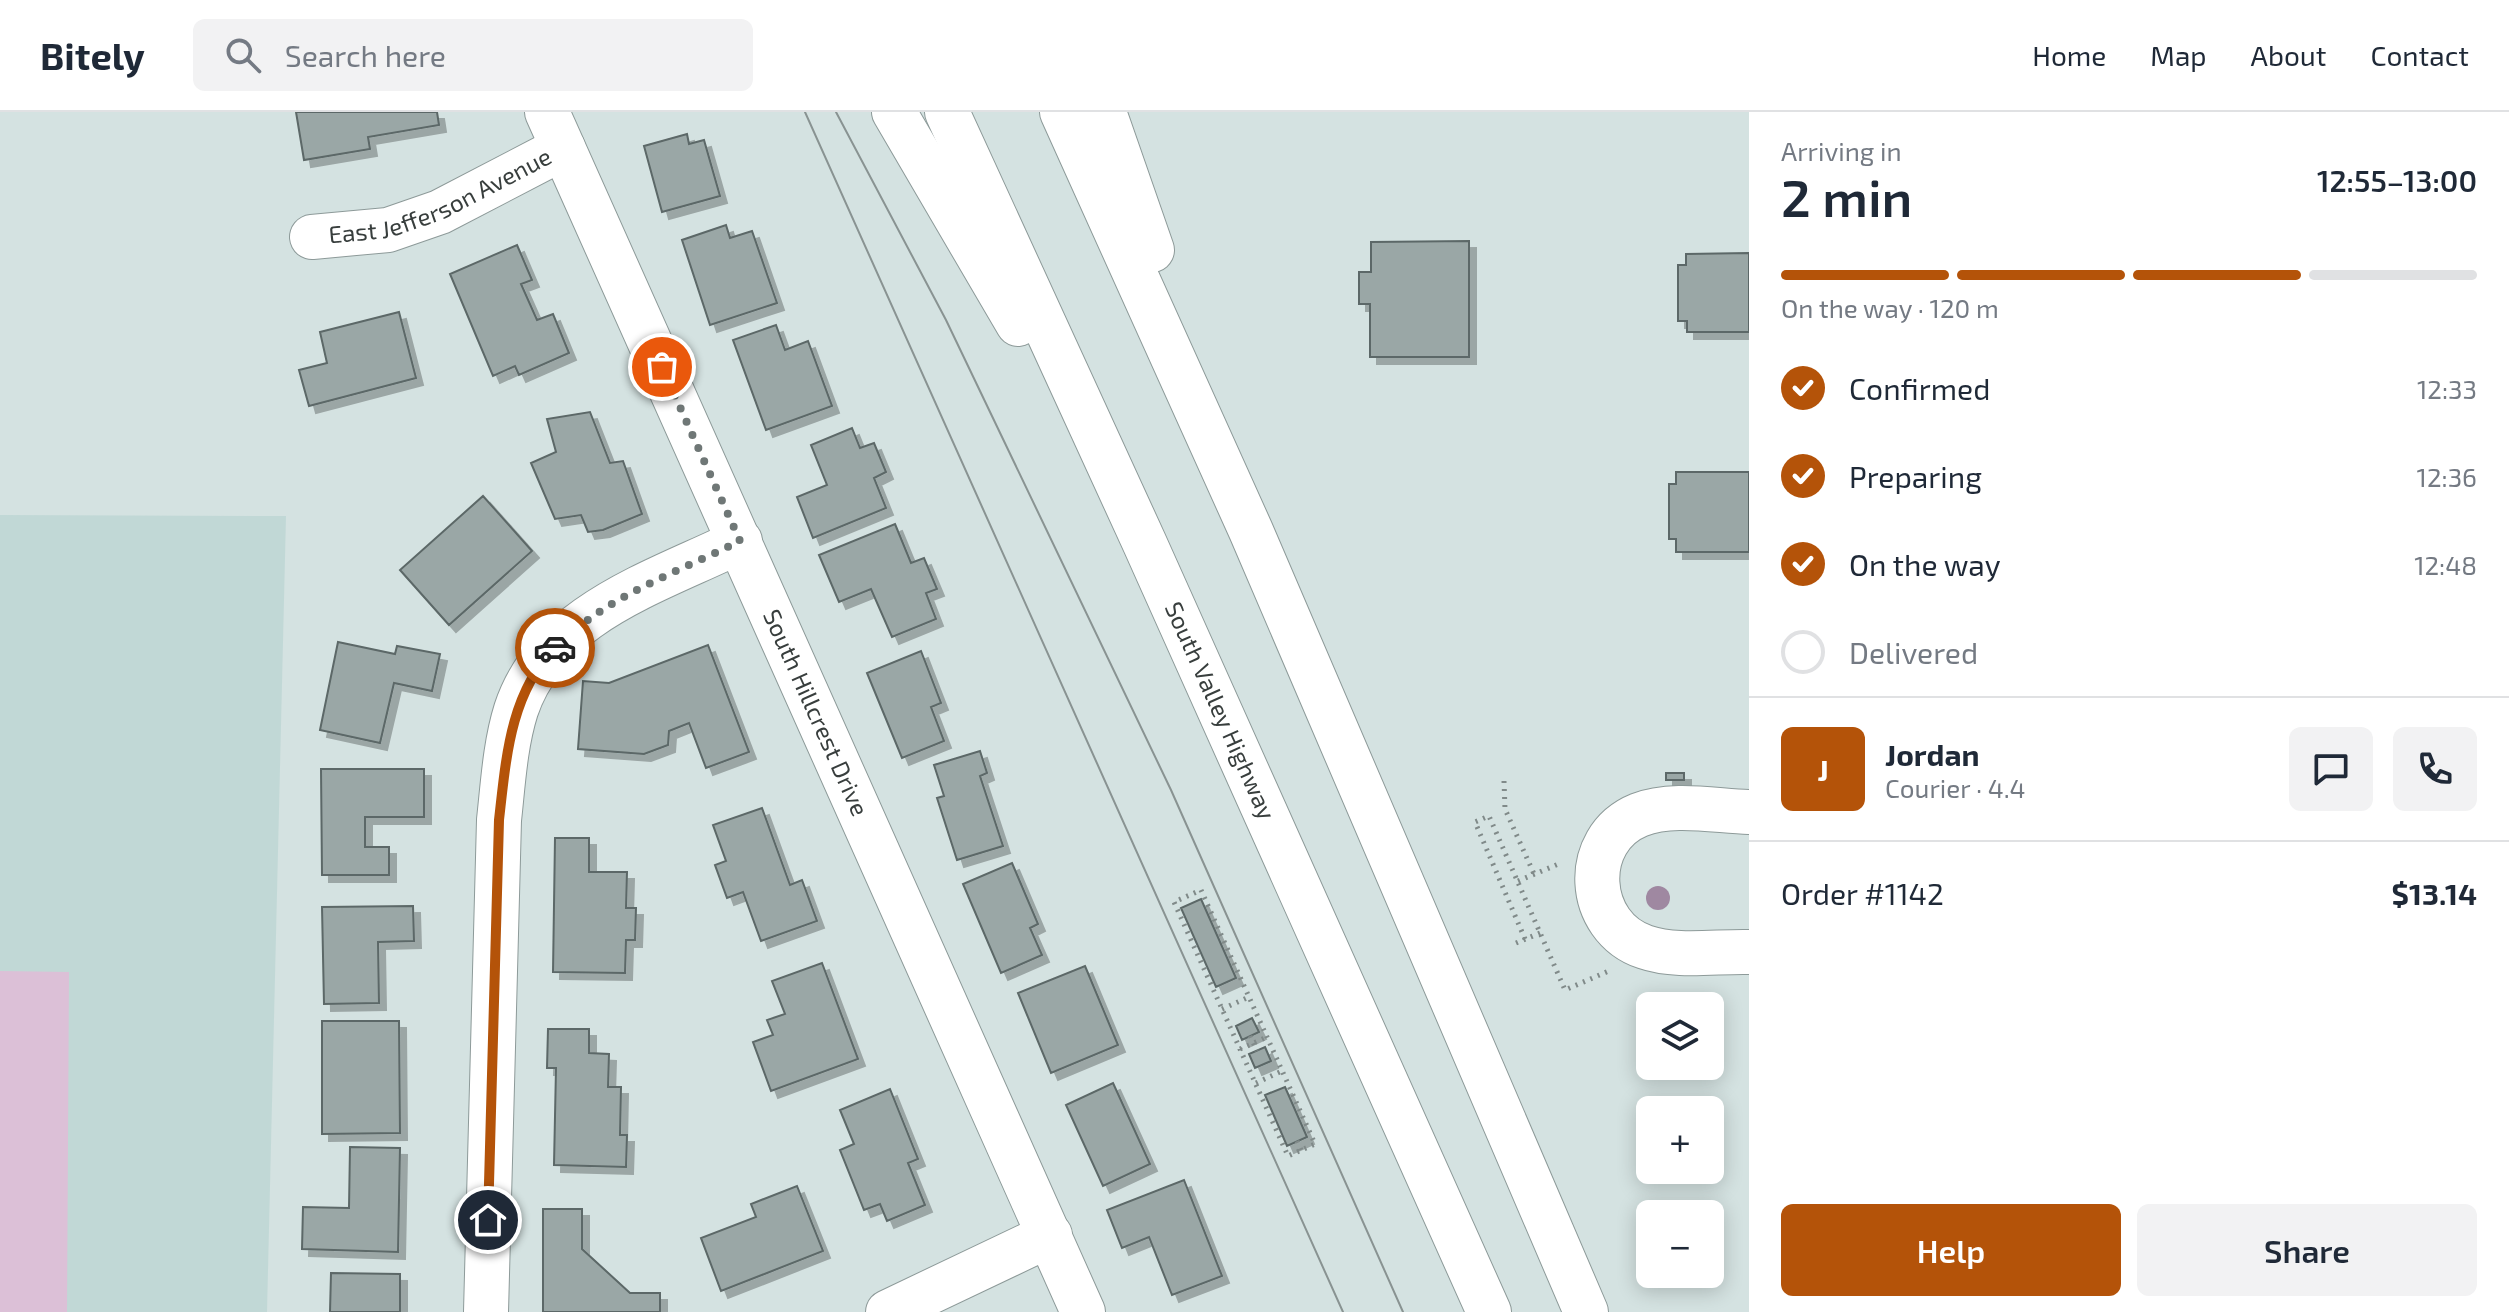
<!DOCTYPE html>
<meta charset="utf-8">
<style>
:root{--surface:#fff;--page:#f2f2f3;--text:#1f2937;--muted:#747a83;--line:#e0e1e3;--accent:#b45309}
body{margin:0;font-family:"Exo 2",sans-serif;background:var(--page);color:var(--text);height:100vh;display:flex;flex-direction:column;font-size:30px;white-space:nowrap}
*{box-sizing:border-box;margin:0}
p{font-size:26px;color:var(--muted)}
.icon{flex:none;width:44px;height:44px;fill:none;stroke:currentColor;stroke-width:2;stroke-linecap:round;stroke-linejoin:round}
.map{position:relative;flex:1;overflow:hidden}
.side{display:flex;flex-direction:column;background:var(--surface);width:760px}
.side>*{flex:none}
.buttons{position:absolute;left:1636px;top:880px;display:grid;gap:16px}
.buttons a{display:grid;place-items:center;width:88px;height:88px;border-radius:12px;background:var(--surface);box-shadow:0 4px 20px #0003;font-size:40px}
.pin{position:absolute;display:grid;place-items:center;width:68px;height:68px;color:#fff;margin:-34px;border:4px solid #fff;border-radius:50%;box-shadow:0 2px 8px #0007}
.courier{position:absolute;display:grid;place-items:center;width:80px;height:80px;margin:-40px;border:6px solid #b45309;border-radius:50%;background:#fff;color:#222;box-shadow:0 2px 10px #0007}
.headline em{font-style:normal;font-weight:600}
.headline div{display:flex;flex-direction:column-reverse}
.headline{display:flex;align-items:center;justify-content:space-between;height:136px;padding:0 32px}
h1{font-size:52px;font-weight:600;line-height:60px}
.bar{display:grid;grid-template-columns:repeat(4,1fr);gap:12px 8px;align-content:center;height:96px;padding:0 32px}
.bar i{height:10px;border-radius:6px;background:var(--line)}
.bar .on{background:var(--accent)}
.bar p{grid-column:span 4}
.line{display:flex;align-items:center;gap:20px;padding:0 32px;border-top:2px solid var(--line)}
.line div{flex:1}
.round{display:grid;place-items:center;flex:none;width:84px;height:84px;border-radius:12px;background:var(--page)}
ol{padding:0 32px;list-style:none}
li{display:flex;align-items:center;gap:24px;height:88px}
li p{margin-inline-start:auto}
li .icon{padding:8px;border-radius:50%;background:var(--accent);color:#fff;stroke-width:4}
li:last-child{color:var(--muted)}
li i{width:44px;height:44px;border:4px solid var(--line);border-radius:50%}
.cta{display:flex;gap:16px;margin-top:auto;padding:16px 32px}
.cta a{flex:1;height:92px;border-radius:12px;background:var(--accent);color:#fff;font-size:32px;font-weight:600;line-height:92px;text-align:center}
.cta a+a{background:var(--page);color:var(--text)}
header{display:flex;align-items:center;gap:48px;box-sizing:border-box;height:112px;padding:0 40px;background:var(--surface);border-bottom:2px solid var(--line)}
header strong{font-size:38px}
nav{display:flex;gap:44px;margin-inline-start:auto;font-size:28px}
.search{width:560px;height:72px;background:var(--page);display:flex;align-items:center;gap:20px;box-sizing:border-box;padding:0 28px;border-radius:12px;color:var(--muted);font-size:30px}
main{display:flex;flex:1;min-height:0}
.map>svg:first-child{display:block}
.built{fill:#c1d8d6}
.green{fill:#dcc0d7}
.building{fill:#9aa7a6;stroke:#5c6867;stroke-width:2;filter:url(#shadow)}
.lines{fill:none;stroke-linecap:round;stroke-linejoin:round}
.minor-casing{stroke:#8d9a99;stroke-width:46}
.highway-casing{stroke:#8d9a99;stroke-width:46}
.path{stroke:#808a89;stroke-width:5;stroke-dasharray:2 6;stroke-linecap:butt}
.minor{stroke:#fff;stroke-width:44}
.highway{stroke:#fff;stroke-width:44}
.tram{stroke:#899392;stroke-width:2}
.tree{fill:#9f88a1}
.done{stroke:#6f7776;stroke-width:8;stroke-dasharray:0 14.4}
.route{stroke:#b45309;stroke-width:10}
.labels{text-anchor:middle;stroke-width:7;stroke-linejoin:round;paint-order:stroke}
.street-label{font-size:24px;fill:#383e3d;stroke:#fff}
</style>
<header>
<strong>Bitely</strong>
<div class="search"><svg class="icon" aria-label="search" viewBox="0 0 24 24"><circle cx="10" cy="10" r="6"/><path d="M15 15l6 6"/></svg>Search here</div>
<nav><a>Home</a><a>Map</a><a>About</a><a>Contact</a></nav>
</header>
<main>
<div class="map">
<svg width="1749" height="1200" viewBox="0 0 1749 1200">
<defs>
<filter id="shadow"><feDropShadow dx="7" dy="7" stdDeviation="0" flood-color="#0004"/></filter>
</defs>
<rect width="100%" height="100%" fill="#d4e2e1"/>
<path class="built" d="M 0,403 L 286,404 L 267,1200 L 0,1200 Z"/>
<path class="green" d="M 0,859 L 69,860 L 67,1200 L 0,1200 Z"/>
<path class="building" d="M 296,0 L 437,0 L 439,13 L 368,25 L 370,37 L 304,48 Z
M 687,22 L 689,32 L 704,28 L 720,84 L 662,100 L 644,34 Z
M 726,113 L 730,126 L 752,119 L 777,191 L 710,213 L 682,128 Z
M 1469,129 L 1469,245 L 1370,245 L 1370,192 L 1359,192 L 1359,160 L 1371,160 L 1371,130 Z
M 517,133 L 532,168 L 521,172 L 537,208 L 553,202 L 569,241 L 519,263 L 515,254 L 493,264 L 450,162 Z
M 1749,141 L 1749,220 L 1687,220 L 1687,209 L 1678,209 L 1678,153 L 1686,153 L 1686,142 Z
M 399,200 L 416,266 L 309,294 L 299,258 L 327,251 L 320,220 Z
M 776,213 L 785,238 L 808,229 L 832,294 L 766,318 L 733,228 Z
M 590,300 L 610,351 L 623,349 L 642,402 L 603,418 L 588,420 L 581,403 L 555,407 L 531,351 L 556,340 L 547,307 Z
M 852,316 L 860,336 L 874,331 L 886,360 L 874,366 L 886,396 L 813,426 L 797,385 L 827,373 L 811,333 Z
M 1676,360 L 1749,360 L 1749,440 L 1676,440 L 1676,427 L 1669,427 L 1669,372 L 1676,372 Z
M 483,384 L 532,439 L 449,513 L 400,458 Z
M 895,412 L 911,451 L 924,446 L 937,477 L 926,481 L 936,507 L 892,525 L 871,477 L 839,490 L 819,443 Z
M 338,530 L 395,542 L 397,534 L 440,542 L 432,579 L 394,571 L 380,631 L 320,618 Z
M 708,533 L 749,640 L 706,656 L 689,611 L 669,619 L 668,633 L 644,642 L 578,637 L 583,569 L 609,571 Z
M 921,539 L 941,591 L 931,595 L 944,629 L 902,646 L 867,561 Z
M 980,639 L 987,661 L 980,664 L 1003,734 L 957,748 L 937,686 L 944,684 L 934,653 Z
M 321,657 L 424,657 L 424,705 L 365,705 L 365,735 L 389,735 L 389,763 L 322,763 Z
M 1666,661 L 1684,661 L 1684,668 L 1666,668 Z
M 762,696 L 790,773 L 802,768 L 817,809 L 761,829 L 743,780 L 727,786 L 715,753 L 726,749 L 713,713 Z
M 555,726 L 589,726 L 589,760 L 627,760 L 626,796 L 636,796 L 635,828 L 626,828 L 625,861 L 553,860 Z
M 1012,751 L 1038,812 L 1030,816 L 1042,843 L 1001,861 L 963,772 Z
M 1201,787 L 1236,866 L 1216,875 L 1181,796 Z
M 413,794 L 414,829 L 378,830 L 379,891 L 324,892 L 322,795 Z
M 822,851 L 858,947 L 771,979 L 753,930 L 773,923 L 767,908 L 785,902 L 772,869 Z
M 1085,854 L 1118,933 L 1051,961 L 1018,881 Z
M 1252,906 L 1259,920 L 1242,928 L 1236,914 Z
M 322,909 L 399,909 L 400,1021 L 322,1022 Z
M 548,917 L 589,917 L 589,941 L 609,942 L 608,975 L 621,975 L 620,1023 L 627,1023 L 626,1055 L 554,1053 L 556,956 L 547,956 Z
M 1265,935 L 1271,949 L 1255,956 L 1249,942 Z
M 1113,971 L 1150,1052 L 1103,1074 L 1066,993 Z
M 1285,975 L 1307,1025 L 1287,1034 L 1265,983 Z
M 890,977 L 918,1047 L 908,1051 L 925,1093 L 887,1109 L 880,1092 L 864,1098 L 840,1038 L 854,1032 L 840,998 Z
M 350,1035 L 400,1036 L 398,1140 L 302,1137 L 303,1095 L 349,1096 Z
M 1184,1068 L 1222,1164 L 1172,1183 L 1149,1125 L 1122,1136 L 1107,1098 Z
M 797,1074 L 823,1139 L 721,1179 L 701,1126 L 756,1105 L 751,1092 Z
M 543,1097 L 582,1097 L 582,1137 L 630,1181 L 660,1181 L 660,1200 L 543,1200 Z
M 331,1161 L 400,1162 L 400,1200 L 330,1200 Z"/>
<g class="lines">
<g class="minor-casing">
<g id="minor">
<path id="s1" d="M 547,0 L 1083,1200"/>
<path id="s2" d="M 312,125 L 388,118 L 440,100 L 563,36"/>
<path d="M 1749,700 C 1715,699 1672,690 1639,703 C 1580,727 1585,815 1645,835 C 1676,846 1717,839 1749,840"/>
<path d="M 486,1200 L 499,708 C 503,672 505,633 516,598 C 548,501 657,470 740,429"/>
<path d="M 888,1200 L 1050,1123"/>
</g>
</g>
<g class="highway-casing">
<g id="highway">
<path d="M 894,0 L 1018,212"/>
<path id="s3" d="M 947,0 L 1145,432 L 1489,1200"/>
<path d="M 1062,0 L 1251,419 L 1586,1200"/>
<path d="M 1104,0 L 1152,138"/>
</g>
</g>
<path class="path" d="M 1504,669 L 1505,697 L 1534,762
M 1518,769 L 1561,751
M 1201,778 L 1315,1032 L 1288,1044 L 1174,790 Z
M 1525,827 L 1475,710 L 1489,704 L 1565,878 L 1611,858
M 1516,831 L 1540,821
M 1222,897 L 1249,885
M 1250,924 L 1257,939
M 1240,937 L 1267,925
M 1256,971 L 1282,959
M 1297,1029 L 1301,1038"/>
<use href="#minor" class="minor"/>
<use href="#highway" class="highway"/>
<path class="tram" d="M 805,0 L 1343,1200
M 836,0 L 946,208 L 1171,678 L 1403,1200"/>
</g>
<circle class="tree" cx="1658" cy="786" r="12"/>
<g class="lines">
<path class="done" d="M 555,536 C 606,484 676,461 740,429 L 662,255"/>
<path class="route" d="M 488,1108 L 499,708 C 506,647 510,581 555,536"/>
</g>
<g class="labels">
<g class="street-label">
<text dy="8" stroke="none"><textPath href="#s2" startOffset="136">East Jefferson Avenue</textPath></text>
<text dy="8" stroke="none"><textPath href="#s3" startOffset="658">South Valley Highway</textPath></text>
<text dy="8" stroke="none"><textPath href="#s1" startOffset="658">South Hillcrest Drive</textPath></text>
</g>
</g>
</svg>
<div class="buttons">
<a><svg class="icon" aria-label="layers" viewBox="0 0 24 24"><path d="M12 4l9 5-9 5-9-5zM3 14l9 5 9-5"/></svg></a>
<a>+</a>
<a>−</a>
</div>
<div class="pin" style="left:662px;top:255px;background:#ea580c"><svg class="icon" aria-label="bag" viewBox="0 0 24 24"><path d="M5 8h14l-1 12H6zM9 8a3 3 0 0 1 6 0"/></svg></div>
<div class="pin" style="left:488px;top:1108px;background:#1f2937"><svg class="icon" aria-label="home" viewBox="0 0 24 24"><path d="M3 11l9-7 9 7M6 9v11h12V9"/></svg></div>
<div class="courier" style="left:555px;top:536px"><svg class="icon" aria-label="car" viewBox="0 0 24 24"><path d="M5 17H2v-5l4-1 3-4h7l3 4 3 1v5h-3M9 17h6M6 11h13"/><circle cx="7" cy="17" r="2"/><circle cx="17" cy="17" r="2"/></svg></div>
</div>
<section class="side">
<div class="headline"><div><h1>2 min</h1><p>Arriving in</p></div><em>12:55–13:00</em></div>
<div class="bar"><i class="on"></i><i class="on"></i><i class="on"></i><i></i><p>On the way · 120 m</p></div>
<ol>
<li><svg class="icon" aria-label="check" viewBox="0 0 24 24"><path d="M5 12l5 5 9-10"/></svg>Confirmed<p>12:33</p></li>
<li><svg class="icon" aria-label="check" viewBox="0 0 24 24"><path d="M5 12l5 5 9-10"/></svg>Preparing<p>12:36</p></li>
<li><svg class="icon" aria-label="check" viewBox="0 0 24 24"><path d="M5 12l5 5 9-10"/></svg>On the way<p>12:48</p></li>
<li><i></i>Delivered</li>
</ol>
<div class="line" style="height:144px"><b class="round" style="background:var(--accent);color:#fff">J</b><div><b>Jordan</b><p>Courier · 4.4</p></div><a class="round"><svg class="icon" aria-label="chat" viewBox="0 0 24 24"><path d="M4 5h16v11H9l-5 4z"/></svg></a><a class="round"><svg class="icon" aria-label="phone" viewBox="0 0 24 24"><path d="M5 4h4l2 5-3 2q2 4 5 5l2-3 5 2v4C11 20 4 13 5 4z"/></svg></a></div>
<div class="line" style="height:104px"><div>Order #1142</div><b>$13.14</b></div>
<div class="cta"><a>Help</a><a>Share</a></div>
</section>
</main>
